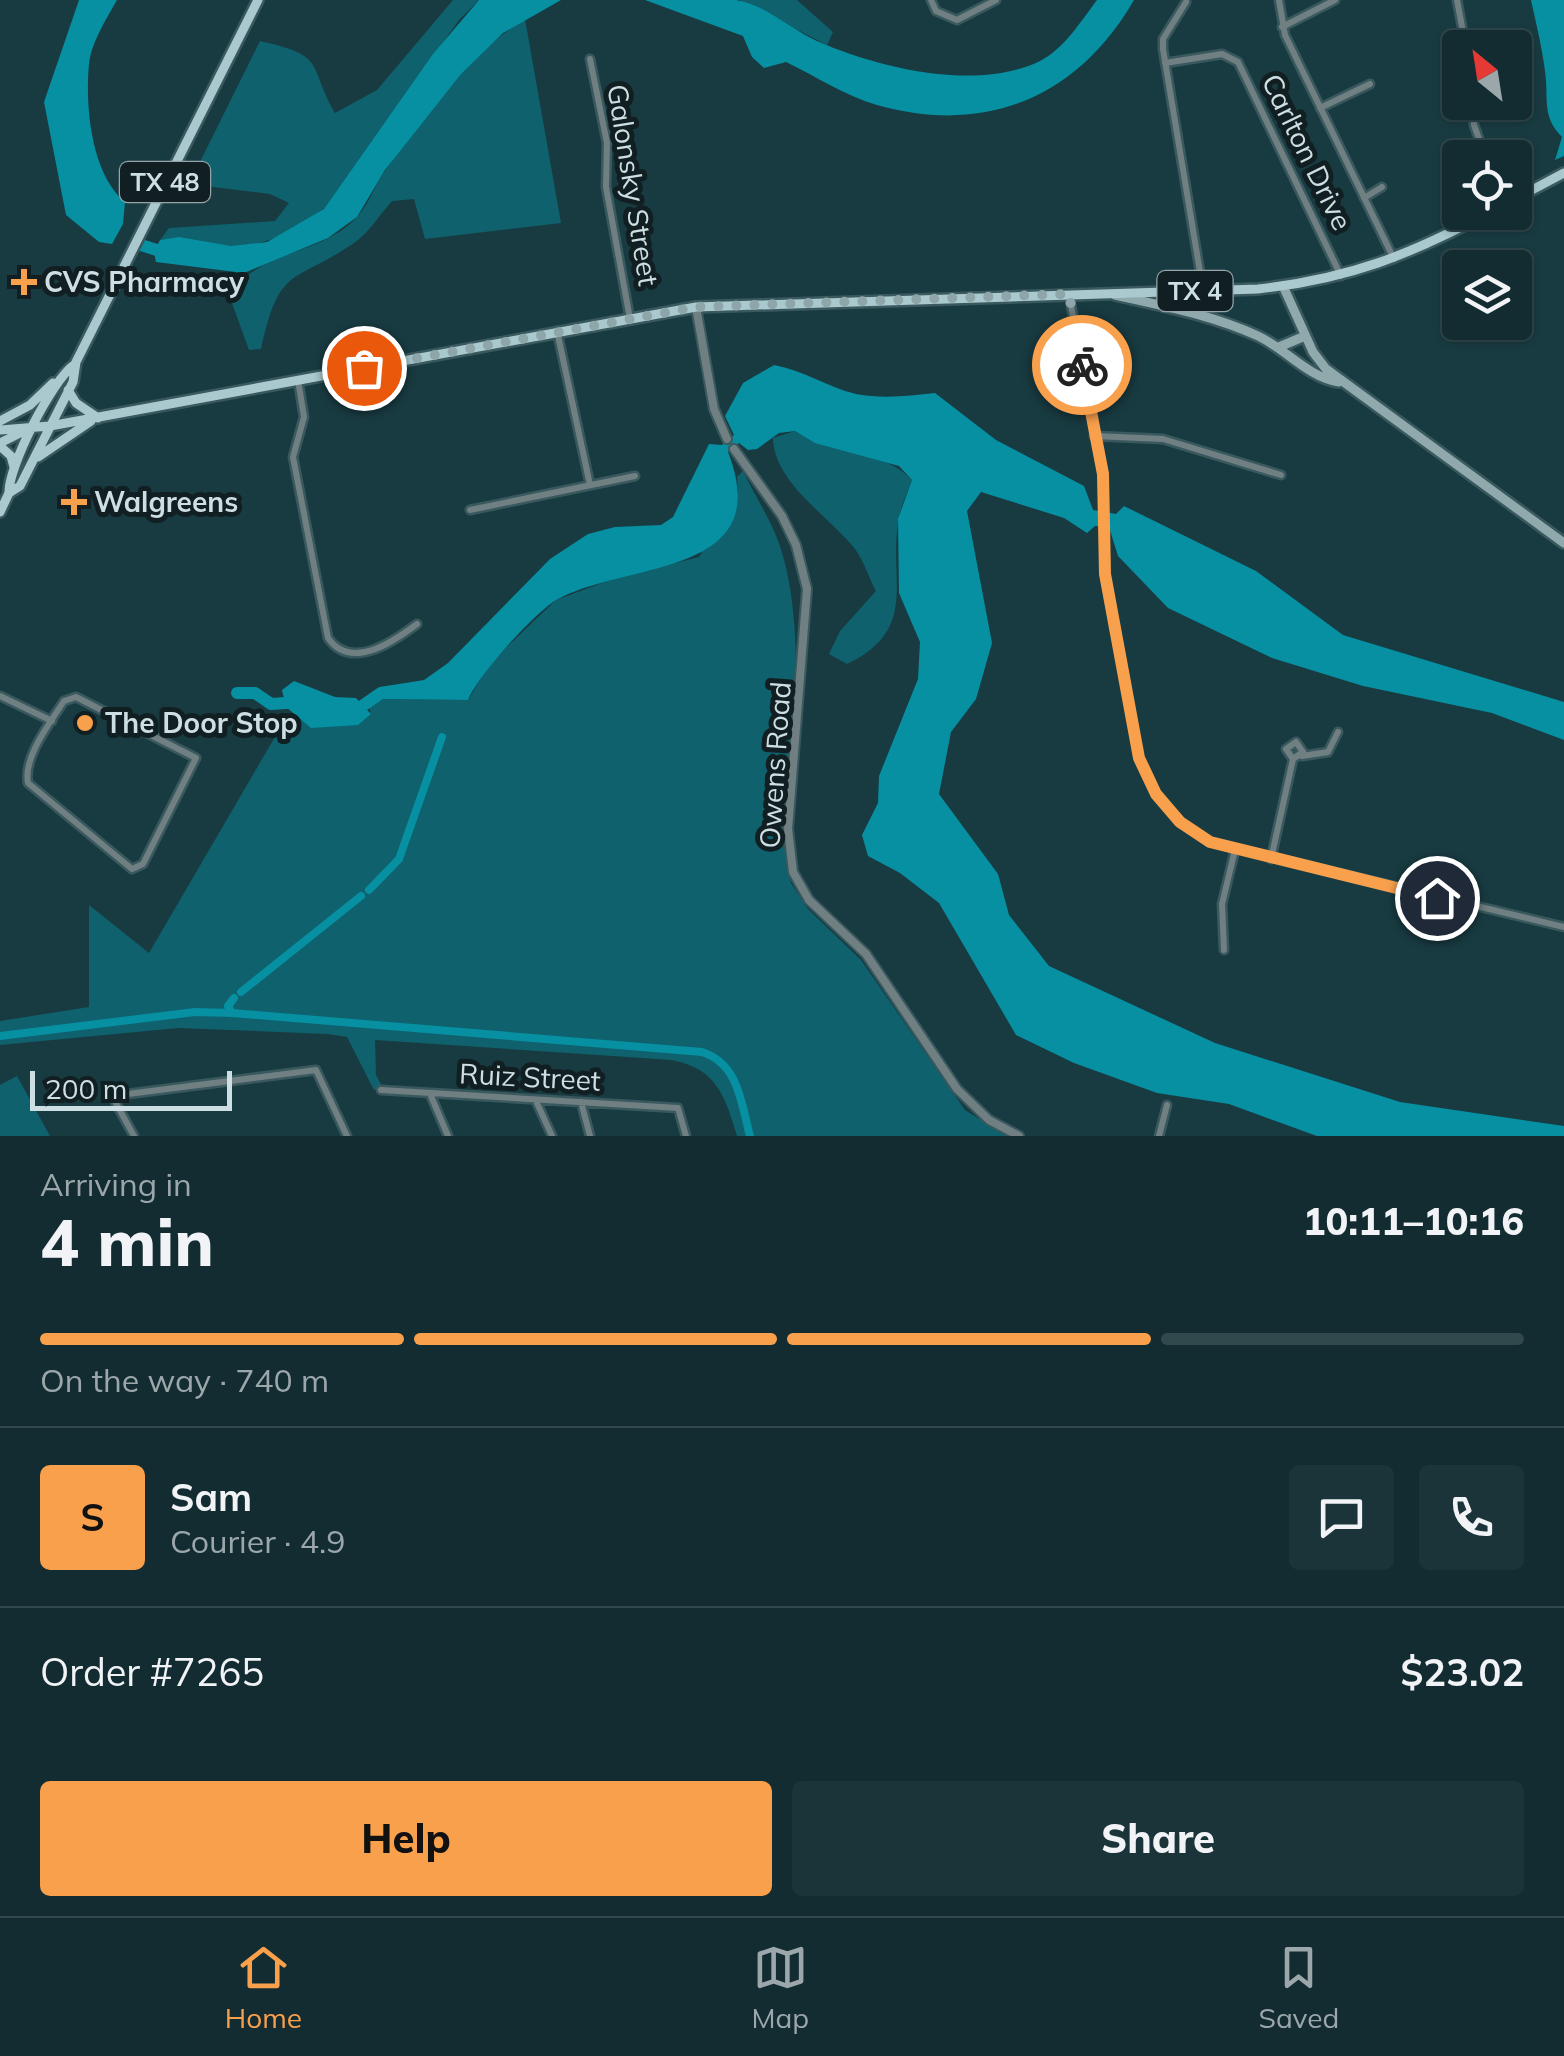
<!DOCTYPE html>
<meta charset="utf-8">
<style>
:root{--surface:#122c31;--page:#1b3439;--text:#f1f3f6;--muted:#9ca7ab;--line:#31484d;--accent:#f9a04c}
body{margin:0;font-family:Mulish,sans-serif;background:var(--page);color:var(--text);height:100vh;display:flex;flex-direction:column;font-size:38px;white-space:nowrap}
*{box-sizing:border-box;margin:0}
p{font-size:32px;color:var(--muted)}
.icon{flex:none;width:55px;height:55px;fill:none;stroke:currentColor;stroke-width:2;stroke-linecap:round;stroke-linejoin:round}
.map{position:relative;height:1136px;overflow:hidden}
.details{display:flex;flex-direction:column;background:var(--surface);flex:1}
.details>*{flex:none}
.needle{width:65px;rotate:330deg}
.tools{position:absolute;left:1442px;top:30px;display:grid;gap:20px}
.tools a{display:grid;place-items:center;width:90px;height:90px;border-radius:10px;background:var(--surface);box-shadow:0 2px 8px #0004,0 0 0 2px var(--line);font-size:50px}
.scale{position:absolute;left:30px;bottom:25px;width:202px;box-sizing:border-box;padding-left:10px;border:5px solid #cddfe3;border-top:0;font-size:28px;line-height:35px;white-space:nowrap;color:#cddfe3;-webkit-text-stroke:8px #111f22;paint-order:stroke}
.pin{position:absolute;display:grid;place-items:center;width:85px;height:85px;color:#fff;margin:-42px;border:5px solid #fff;border-radius:50%;box-shadow:0 2px 10px #0007}
.courier{position:absolute;display:grid;place-items:center;width:100px;height:100px;margin:-50px;border:8px solid #f9a04c;border-radius:50%;background:#fff;color:#222;box-shadow:0 2px 12px #0007}
.head em{font-style:normal;font-weight:800}
.head div{display:flex;flex-direction:column-reverse}
.head{display:flex;align-items:center;justify-content:space-between;height:170px;padding:0 40px}
h1{font-size:65px;font-weight:800;line-height:75px}
.bar{display:grid;grid-template-columns:repeat(4,1fr);gap:15px 10px;align-content:center;height:120px;padding:0 40px}
.bar i{height:12px;border-radius:8px;background:var(--line)}
.bar .on{background:var(--accent)}
.bar p{grid-column:span 4}
.line{display:flex;align-items:center;gap:25px;padding:0 40px;border-top:2px solid var(--line)}
.line div{flex:1}
.round{display:grid;place-items:center;flex:none;width:105px;height:105px;border-radius:10px;background:var(--page)}
.action{display:flex;gap:20px;margin-top:auto;padding:20px 40px}
.action a{flex:1;height:115px;border-radius:10px;background:var(--accent);color:#111;font-size:40px;font-weight:800;line-height:115px;text-align:center}
.action a+a{background:var(--page);color:var(--text)}
.menu{display:flex;justify-content:space-around;align-items:center;height:140px;border-top:2px solid var(--line);background:var(--surface);font-size:28px;color:var(--muted)}
.menu a{display:grid;justify-items:center;gap:5px}
.menu .on{color:var(--accent)}
.map>svg:first-child{display:block}
.green{fill:#0e616d}
.water{fill:#078fa2}
.lines{fill:none;stroke-linecap:round;stroke-linejoin:round}
.canal{stroke:#078fa2;stroke-width:8}
.river{stroke:#078fa2;stroke-width:12}
.minor-casing{stroke:#39595e;stroke-width:11}
.tertiary-casing{stroke:#39595e;stroke-width:12}
.secondary-casing{stroke:#39595e;stroke-width:14}
.primary-casing{stroke:#39595e;stroke-width:14}
.minor{stroke:#707f82;stroke-width:6}
.tertiary{stroke:#707f82;stroke-width:8}
.secondary{stroke:#90a9ad;stroke-width:9}
.primary{stroke:#a9c9cf;stroke-width:9}
.done{stroke:#8ea6aa;stroke-width:10;stroke-dasharray:0 18}
.route{stroke:#f9a04c;stroke-width:12}
.poi-dot{fill:#f9a04c;stroke:#111f22;stroke-width:4}
.labels{text-anchor:middle;stroke-width:10;stroke-linejoin:round;paint-order:stroke}
.shield{fill:#111f22;stroke:#95a5a9;stroke-width:2.5}
.shield-label{font-size:25px;font-weight:bold;fill:#cddfe3}
.street-label{font-size:28px;fill:#cddfe3;stroke:#111f22}
.poi-label{font-size:28px;font-weight:bold;fill:#cddfe3;stroke:#111f22;text-anchor:start}
</style>
<div class="map">
<svg width="1564" height="1136" viewBox="0 0 1564 1136">
<rect width="100%" height="100%" fill="#183b41"/>
<path class="green" d="M 453,0 L 479,0 L 459,20 L 325,208 C 297,229 267,247 231,246 C 206,245 185,236 160,240 L 169,228 L 275,221 L 289,203 L 270,194 L 189,184 L 260,41 C 328,56 307,64 335,113 L 377,90 Z
M 739,0 L 797,0 L 833,32 L 827,45 Z
M 525,19 L 561,223 L 425,239 L 414,199 L 392,201 C 380,214 369,233 354,243 C 292,285 280,264 261,349 L 249,350 L 229,295 C 260,249 321,256 357,217 C 369,204 375,185 385,171 C 422,116 468,54 525,19 Z
M 795,431 C 830,453 885,450 912,480 C 908,492 901,505 899,518 C 887,578 921,629 847,664 L 829,654 L 840,631 L 876,591 C 869,578 864,561 855,549 C 829,516 774,483 773,438 Z
M 743,471 C 753,492 766,512 775,533 C 812,621 790,770 786,865 L 791,883 L 808,909 L 861,960 L 965,1110 L 1007,1136 L 737,1136 C 725,1096 717,1069 672,1060 L 375,1040 L 376,1075 L 382,1086 L 374,1090 L 347,1037 L 328,1034 L 178,1028 L 0,1045 L 0,1021 L 89,1007 L 89,905 L 149,953 L 286,718 L 309,721 L 371,714 L 369,707 L 383,699 L 468,700 L 489,664 L 556,600 L 618,577 L 699,557 L 738,492 L 737,477 Z
M 17,1076 L 50,1136 L 0,1136 L 0,1085 Z"/>
<path class="water" d="M 79,0 L 117,0 C 107,18 91,43 89,64 C 85,106 91,174 125,202 L 123,224 L 112,244 L 99,242 L 66,215 L 44,102 Z
M 479,0 L 561,0 L 503,33 L 461,74 L 385,170 L 357,217 L 328,238 L 244,273 L 156,262 L 154,252 L 160,240 L 179,237 L 231,246 L 267,242 L 324,209 L 433,54 Z
M 645,0 C 674,0 707,0 736,0 C 764,4 792,30 817,41 C 878,68 977,92 1040,61 C 1064,49 1081,21 1097,0 L 1134,0 C 1078,97 986,136 877,105 C 846,96 815,76 786,62 L 764,68 L 752,57 L 743,36 Z
M 1531,0 L 1564,0 L 1564,156 L 1555,160 L 1562,137 C 1541,116 1549,98 1545,71 C 1542,47 1536,23 1531,0 Z
M 774,365 C 803,370 827,387 856,394 C 882,399 909,396 935,393 L 996,440 L 1084,486 L 1093,510 L 1116,514 L 1124,506 L 1256,571 L 1343,635 L 1564,702 L 1564,740 L 1492,713 L 1363,686 L 1272,658 L 1168,608 L 1118,556 L 1109,527 L 1095,526 L 1087,533 L 1064,518 L 981,492 L 967,511 L 992,643 L 976,699 L 951,732 L 939,794 L 998,874 L 1009,915 L 1049,966 L 1215,1043 L 1400,1102 L 1564,1126 L 1564,1136 L 1317,1136 L 1229,1104 L 1157,1093 L 1074,1063 L 1016,1035 L 939,903 L 900,873 L 868,856 L 862,835 L 878,803 L 879,776 L 918,679 L 920,642 L 899,593 L 898,519 L 912,480 L 899,466 L 815,443 L 795,431 L 779,433 L 757,449 L 748,450 L 739,443 L 728,452 C 777,577 629,561 558,599 C 536,611 477,676 468,700 L 383,699 L 380,687 L 424,680 L 448,663 L 550,559 L 588,534 L 615,527 L 661,525 L 673,517 L 709,444 L 722,445 L 734,435 L 725,416 L 743,383 Z
M 294,681 L 335,697 L 356,698 L 371,714 L 358,725 L 311,728 L 286,707 L 282,690 Z"/>
<g class="lines">
<path class="canal" d="M 369,890 L 399,859 L 442,737
M 241,992 L 361,896
M 232,1013 L 228,1006 L 234,998
M 0,1036 L 195,1012 L 232,1013 L 702,1052 C 739,1064 741,1103 750,1136"/>
<path class="river" d="M 141,245 L 166,253
M 237,693 L 255,693 L 271,704 L 300,702
M 352,713 L 381,693 L 396,691"/>
<g class="minor-casing">
<path id="minor" d="M 931,0 L 936,11 L 957,20 L 996,0
M 1279,0 L 1285,35 L 1394,259
M 1457,0 L 1466,48
M 1186,2 L 1163,39 L 1163,49 L 1203,290
M 1282,27 L 1335,0
M 590,59 L 607,143 L 606,187 L 630,319
M 1165,63 L 1222,54 L 1238,62 L 1341,276
M 1472,102 L 1474,125 L 1486,158
M 1320,108 L 1370,84
M 1364,198 L 1382,187
M 1069,295 L 1103,474 L 1105,574 L 1139,758 L 1156,794 L 1180,822 L 1210,842 L 1564,927
M 557,331 L 590,485
M 298,380 L 304,417 L 293,457 L 328,638 C 351,671 393,642 417,624
M 1094,436 L 1163,439 L 1281,475
M 470,510 L 635,476
M 0,696 L 52,721
M 76,697 L 196,758 L 143,864 L 132,869 L 28,783 C 23,757 50,723 64,701 Z
M 1302,756 L 1328,752 L 1338,732
M 1271,859 L 1293,759 L 1303,752 L 1296,742 L 1286,749 L 1293,759
M 1224,950 L 1222,904 L 1235,850
M 381,1090 L 678,1108 L 686,1136
M 431,1096 L 448,1136
M 536,1101 L 552,1136
M 581,1102 L 590,1136
M 134,1136 L 112,1096 L 316,1070 L 347,1136
M 1159,1136 L 1167,1105"/>
</g>
<g class="tertiary-casing">
<path id="tertiary" d="M 696,307 L 714,409 L 727,439
M 734,449 L 782,516 L 796,545 L 807,589 L 788,829 L 793,872 L 809,900 L 866,954 L 957,1089 L 989,1120 L 1019,1136"/>
</g>
<g class="secondary-casing">
<path id="secondary" d="M 1283,286 L 1313,352 L 1326,369 L 1564,543
M 1115,295 C 1164,306 1212,315 1258,336 C 1286,349 1309,378 1339,382
M 1279,347 L 1305,336"/>
</g>
<g class="primary-casing">
<path id="primary" d="M 1515,199 L 1564,173
M 68,390 L 76,403 L 98,418
M 0,421 L 30,405 L 53,383
M 0,430 L 50,426 L 696,307 L 1258,289 C 1349,279 1410,255 1490,212
M 0,443 L 26,430
M 0,446 L 11,456 L 14,467
M 38,457 L 91,421
M 9,493 C 8,467 52,380 74,365
M 0,512 L 9,493 L 20,486 L 73,382 L 76,362 L 258,0"/>
</g>
<use href="#minor" class="minor"/>
<use href="#tertiary" class="tertiary"/>
<use href="#secondary" class="secondary"/>
<use href="#primary" class="primary"/>
</g>
<g class="lines">
<path class="done" d="M 364,368 L 696,307 L 1069,294 L 1082,365"/>
<path class="route" d="M 1082,365 L 1103,474 L 1105,574 L 1139,758 L 1156,794 L 1180,822 L 1210,842 L 1437,898"/>
</g>
<g class="poi-dot">
<path d="M19 267h10v10h10v10h-10v10h-10v-10h-10v-10h10z"/>
<path d="M69 487h10v10h10v10h-10v10h-10v-10h-10v-10h10z"/>
<circle cx="85" cy="723" r="10"/>
</g>
<g class="labels">
<g class="shield">
<rect x="120" y="162" width="90" height="40" rx="8"/>
<rect x="1157.5" y="271" width="75" height="40" rx="8"/>
</g>
<g class="shield-label">
<text x="165" y="191">TX 48</text>
<text x="1195" y="300">TX 4</text>
</g>
<g class="street-label">
<text transform="translate(1307 152) rotate(64)" y="10">Carlton Drive</text>
<text transform="translate(633 185) rotate(81)" y="10">Galonsky Street</text>
<text transform="translate(775 765) rotate(-86)" y="10">Owens Road</text>
<text transform="translate(530 1077) rotate(3)" y="10">Ruiz Street</text>
</g>
<g class="poi-label">
<text x="44" y="292">CVS Pharmacy</text>
<text x="94" y="512">Walgreens</text>
<text x="105" y="733">The Door Stop</text>
</g>
</g>
</svg>
<div class="tools">
<a><svg class="needle" viewBox="-14 -14 28 28"><path d="M0-13l5 13h-10z" fill="#e53935"/><path d="M0 13l5-13h-10z" fill="#9ca7ab"/></svg></a>
<a><svg class="icon" aria-label="locate" viewBox="0 0 24 24"><circle cx="12" cy="12" r="6"/><path d="M12 2v4M12 18v4M2 12h4M18 12h4"/></svg></a>
<a><svg class="icon" aria-label="layers" viewBox="0 0 24 24"><path d="M12 4l9 5-9 5-9-5zM3 14l9 5 9-5"/></svg></a>
</div>
<div class="scale">200 m</div>
<div class="pin" style="left:364px;top:368px;background:#ea580c"><svg class="icon" aria-label="bag" viewBox="0 0 24 24"><path d="M5 8h14l-1 12H6zM9 8a3 3 0 0 1 6 0"/></svg></div>
<div class="pin" style="left:1437px;top:898px;background:#1f2937"><svg class="icon" aria-label="home" viewBox="0 0 24 24"><path d="M3 11l9-7 9 7M6 9v11h12V9"/></svg></div>
<div class="courier" style="left:1082px;top:365px"><svg class="icon" aria-label="bike" viewBox="0 0 24 24"><circle cx="6" cy="16" r="4"/><circle cx="18" cy="16" r="4"/><path d="M6 16l4-8h5l3 8M10 8l3 8H6M13 5h3"/></svg></div>
</div>
<section class="details">
<div class="head"><div><h1>4 min</h1><p>Arriving in</p></div><em>10:11–10:16</em></div>
<div class="bar"><i class="on"></i><i class="on"></i><i class="on"></i><i></i><p>On the way · 740 m</p></div>
<div class="line" style="height:180px"><b class="round" style="background:var(--accent);color:#111">S</b><div><b>Sam</b><p>Courier · 4.9</p></div><a class="round"><svg class="icon" aria-label="chat" viewBox="0 0 24 24"><path d="M4 5h16v11H9l-5 4z"/></svg></a><a class="round"><svg class="icon" aria-label="phone" viewBox="0 0 24 24"><path d="M5 4h4l2 5-3 2q2 4 5 5l2-3 5 2v4C11 20 4 13 5 4z"/></svg></a></div>
<div class="line" style="height:130px"><div>Order #7265</div><b>$23.02</b></div>
<div class="action"><a>Help</a><a>Share</a></div>
</section>
<nav class="menu">
<a class="on"><svg class="icon" aria-label="home" viewBox="0 0 24 24"><path d="M3 11l9-7 9 7M6 9v11h12V9"/></svg>Home</a>
<a><svg class="icon" aria-label="map" viewBox="0 0 24 24"><path d="M3 6l6-2 6 2 6-2v14l-6 2-6-2-6 2zM9 4v14M15 6v14"/></svg>Map</a>
<a><svg class="icon" aria-label="saved" viewBox="0 0 24 24"><path d="M7 4h10v16l-5-4-5 4z"/></svg>Saved</a>
</nav>
